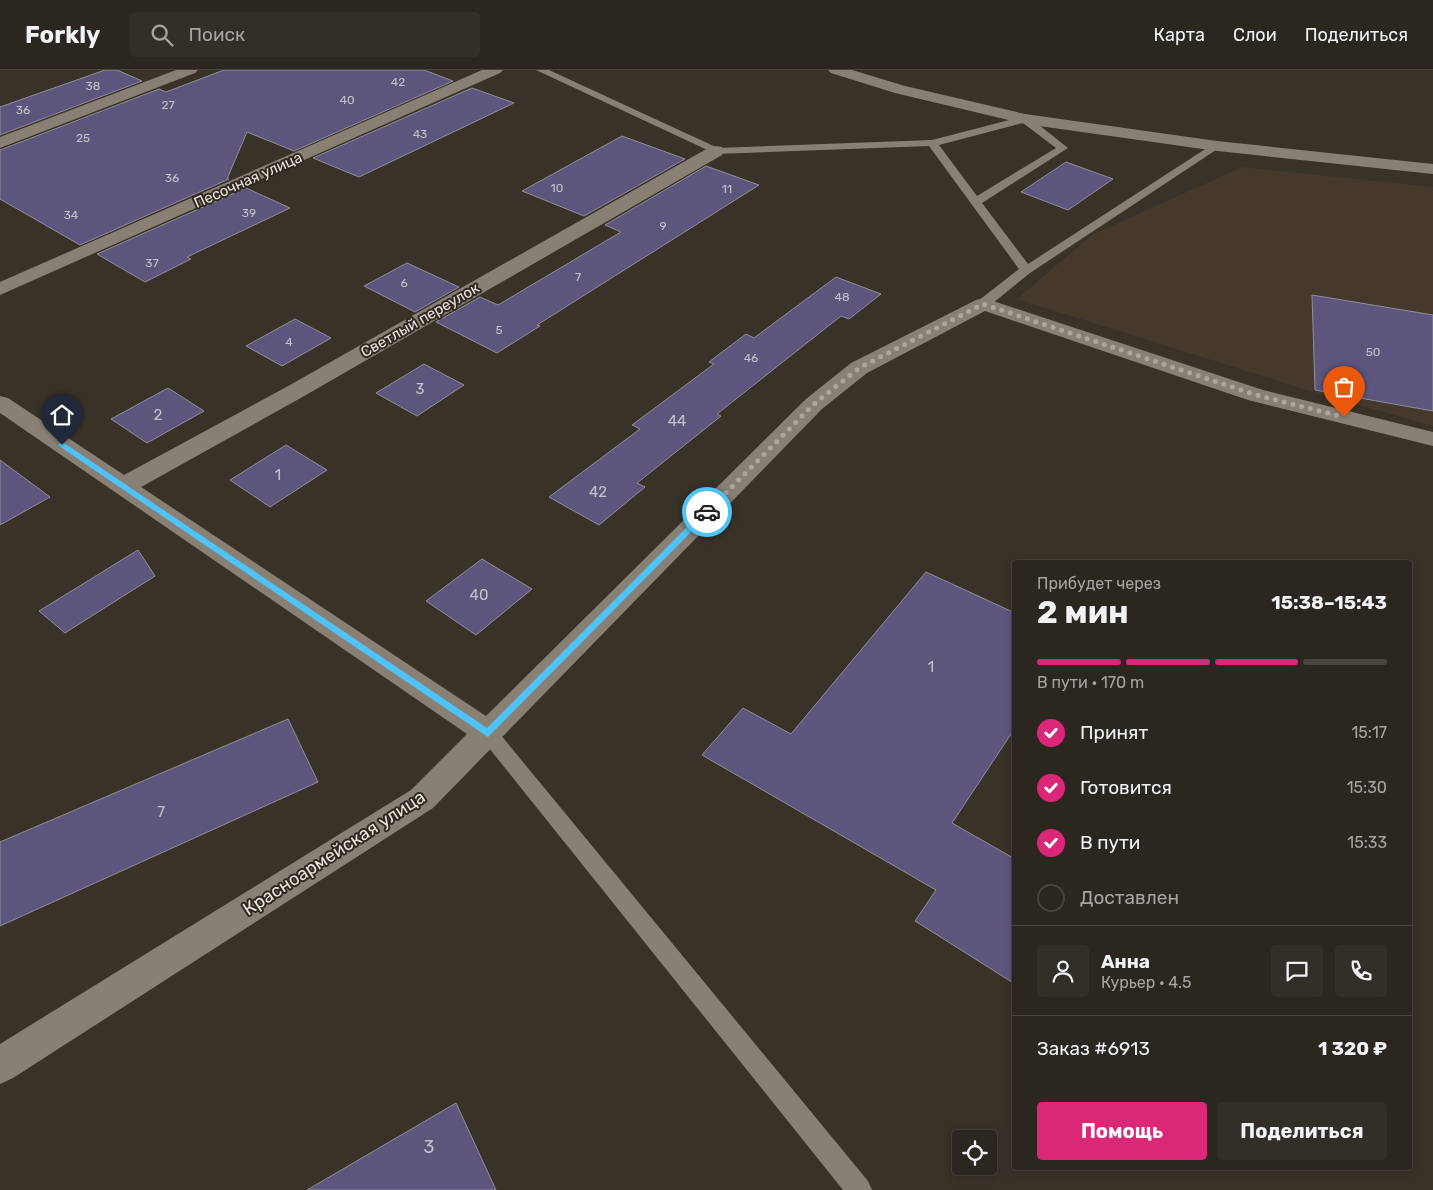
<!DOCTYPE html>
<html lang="ru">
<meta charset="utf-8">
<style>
:root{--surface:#2b261f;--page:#332e28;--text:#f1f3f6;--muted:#a6a5a4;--line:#47433d;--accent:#db2777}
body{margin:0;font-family:Rubik,sans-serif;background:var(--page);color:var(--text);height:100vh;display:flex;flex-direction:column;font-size:19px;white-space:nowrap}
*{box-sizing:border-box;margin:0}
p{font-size:16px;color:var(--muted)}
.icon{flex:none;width:28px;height:28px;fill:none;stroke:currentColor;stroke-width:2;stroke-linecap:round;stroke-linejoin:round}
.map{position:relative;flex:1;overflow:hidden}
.panel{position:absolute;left:1012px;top:490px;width:400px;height:610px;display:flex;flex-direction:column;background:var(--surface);border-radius:5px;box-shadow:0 2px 8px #0003,0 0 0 1px var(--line)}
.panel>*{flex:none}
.fabs{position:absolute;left:952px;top:1060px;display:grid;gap:10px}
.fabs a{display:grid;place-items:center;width:45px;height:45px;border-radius:5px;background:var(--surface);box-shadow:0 2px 8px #0003,0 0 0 1px var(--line);font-size:25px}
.pin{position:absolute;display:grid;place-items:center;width:42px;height:42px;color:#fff;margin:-51px -21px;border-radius:50% 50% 50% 0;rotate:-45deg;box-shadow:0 0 5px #0007}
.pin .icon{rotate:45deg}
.courier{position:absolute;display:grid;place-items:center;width:50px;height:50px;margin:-25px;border:4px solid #4fc3f7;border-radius:50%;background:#fff;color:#222;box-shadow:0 1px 6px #0007}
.summary em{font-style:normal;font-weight:700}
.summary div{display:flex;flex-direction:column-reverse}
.summary{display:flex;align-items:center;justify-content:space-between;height:85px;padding:0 25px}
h1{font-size:32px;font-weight:700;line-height:38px}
.bar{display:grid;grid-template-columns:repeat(4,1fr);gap:8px 5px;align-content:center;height:60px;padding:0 25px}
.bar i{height:6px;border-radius:4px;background:var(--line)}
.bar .active{background:var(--accent)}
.bar p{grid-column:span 4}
.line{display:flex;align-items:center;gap:12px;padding:0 25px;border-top:1px solid var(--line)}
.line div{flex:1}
.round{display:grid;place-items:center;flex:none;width:52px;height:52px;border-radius:5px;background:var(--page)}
ol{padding:0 25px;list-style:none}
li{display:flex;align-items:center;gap:15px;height:55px}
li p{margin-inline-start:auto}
li .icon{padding:5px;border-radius:50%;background:var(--accent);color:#fff;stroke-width:4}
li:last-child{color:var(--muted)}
li i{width:28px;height:28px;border:2px solid var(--line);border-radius:50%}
.cta{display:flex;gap:10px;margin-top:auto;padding:10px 25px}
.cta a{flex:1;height:58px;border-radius:5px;background:var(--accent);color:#fff;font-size:20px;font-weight:700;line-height:58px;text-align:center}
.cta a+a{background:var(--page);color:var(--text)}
header{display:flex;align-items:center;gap:30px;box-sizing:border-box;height:70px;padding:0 25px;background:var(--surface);border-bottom:1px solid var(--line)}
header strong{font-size:24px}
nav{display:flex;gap:28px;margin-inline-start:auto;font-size:18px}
.search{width:350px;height:45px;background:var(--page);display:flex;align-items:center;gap:12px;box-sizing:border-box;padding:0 18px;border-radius:5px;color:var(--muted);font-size:19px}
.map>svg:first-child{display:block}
.built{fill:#45392b}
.building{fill:#5d557c;stroke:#918f9b}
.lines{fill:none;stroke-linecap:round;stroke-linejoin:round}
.service{fill:#888075;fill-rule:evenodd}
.minor{fill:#888075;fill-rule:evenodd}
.route{fill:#4fc3f7}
.done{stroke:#aba69f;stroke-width:5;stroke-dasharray:0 9}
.labels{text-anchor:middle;stroke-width:4;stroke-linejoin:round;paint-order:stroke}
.far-number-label{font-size:12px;fill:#c6c1c6}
.far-street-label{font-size:15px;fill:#e9e5df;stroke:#2f281f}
.number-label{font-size:15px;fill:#c6c1c6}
.street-label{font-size:18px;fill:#e9e5df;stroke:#2f281f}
.near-number-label{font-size:18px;fill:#c6c1c6}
</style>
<header>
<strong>Forkly</strong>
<div class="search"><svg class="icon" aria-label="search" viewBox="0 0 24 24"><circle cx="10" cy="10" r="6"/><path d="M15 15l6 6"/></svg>Поиск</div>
<nav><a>Карта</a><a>Слои</a><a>Поделиться</a></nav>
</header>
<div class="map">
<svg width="1433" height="1120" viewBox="0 0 1433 1120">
<rect width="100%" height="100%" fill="#393229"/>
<path class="built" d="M 1242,97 L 1433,117 L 1433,356 L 1307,320 L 1017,229 L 1092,165 Z"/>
<path class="building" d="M 105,0 L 117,0 L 142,11 L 0,65 L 0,37 Z
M 224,0 L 424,0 L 453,11 L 294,81 L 247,62 L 227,109 L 229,109 L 80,175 L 0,129 L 0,80 L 159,19 L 166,22 Z
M 472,18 L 514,33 L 359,107 L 313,88 Z
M 622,66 L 685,89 L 584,146 L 522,121 Z
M 1066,92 L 1113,109 L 1068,140 L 1021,122 Z
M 706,96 L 759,115 L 537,255 L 540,256 L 497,283 L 436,252 L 480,227 L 498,235 L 621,162 L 605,155 Z
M 246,118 L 290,138 L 187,187 L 191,189 L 145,212 L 97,184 Z
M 407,193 L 459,217 L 415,242 L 364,216 Z
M 836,207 L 881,224 L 849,249 L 841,246 L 717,344 L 721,346 L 637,413 L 645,417 L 599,455 L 549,427 L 640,359 L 632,355 L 714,294 L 709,292 L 746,264 L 754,268 Z
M 1312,225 L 1433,245 L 1433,341 L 1315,320 Z
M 295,249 L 331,268 L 282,296 L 246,276 Z
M 424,294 L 464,315 L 417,346 L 376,323 Z
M 168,318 L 204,341 L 147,373 L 111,349 Z
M 286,375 L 327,400 L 270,437 L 230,410 Z
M 0,390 L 50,427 L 0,455 Z
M 138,480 L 155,506 L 65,563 L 39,541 Z
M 482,489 L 532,519 L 476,565 L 426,531 Z
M 926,502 L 1015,543 L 1015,658 L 952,753 L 1015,789 L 1015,914 L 915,851 L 936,820 L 702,685 L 743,638 L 791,664 Z
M 288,649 L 318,712 L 0,856 L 0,772 Z
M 456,1033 L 496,1120 L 307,1120 Z"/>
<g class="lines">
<path class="service" d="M 536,0 L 549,0 L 718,78 L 932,70 L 1025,46 L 1029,47 L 1068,78 L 982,133 L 1028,194 L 1213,74 L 1217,73 L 1222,76 L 1030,203 L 988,237 L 983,238 L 977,234 L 978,231 L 1019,199 L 929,76 L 716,84 ZM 1023,53 L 1056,78 L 977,126 L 939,75 Z
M 488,655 L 495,658 L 868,1111 L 872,1120 L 843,1120 L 481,668 L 479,663 L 481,658 Z"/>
<path class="minor" d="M 176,0 L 198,0 L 195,3 L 0,78 L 0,67 Z
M 482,0 L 503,0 L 500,3 L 0,225 L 0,212 Z
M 828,0 L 852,0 L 905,16 L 1025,44 L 1217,71 L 1433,94 L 1433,104 L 1217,81 L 1025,54 L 895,23 L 831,3 Z
M 716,76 L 722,77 L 724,81 L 722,85 L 306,325 L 141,417 L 486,646 L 806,329 L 851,293 L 976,230 L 983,228 L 990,230 L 1263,320 L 1433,362 L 1433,376 L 1248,330 L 985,241 L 867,303 L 822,339 L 433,738 L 13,1008 L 0,1014 L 0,974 L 411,720 L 467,664 L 0,343 L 0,326 L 8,328 L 124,405 L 290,315 L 710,77 Z"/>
</g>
<path class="route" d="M 59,373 L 64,373 L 487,658 L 704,440 L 711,442 L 488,667 L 59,376 Z"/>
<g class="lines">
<path class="done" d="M 707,442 L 814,334 L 859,298 L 983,234 L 1256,325 L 1344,347"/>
</g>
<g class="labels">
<g class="far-number-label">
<text x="398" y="16">42</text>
<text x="93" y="20">38</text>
<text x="347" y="34">40</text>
<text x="168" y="39">27</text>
<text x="23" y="44">36</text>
<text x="420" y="68">43</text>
<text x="83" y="72">25</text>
<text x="172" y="112">36</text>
<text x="557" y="122">10</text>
<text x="727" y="123">11</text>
<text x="249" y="147">39</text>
<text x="71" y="149">34</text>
<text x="663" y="160">9</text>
<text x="152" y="197">37</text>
<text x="578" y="211">7</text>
<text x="404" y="217">6</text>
<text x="842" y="231">48</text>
<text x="499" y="264">5</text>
<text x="289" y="276">4</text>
<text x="1373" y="286">50</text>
<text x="751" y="292">46</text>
</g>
<g class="far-street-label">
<text transform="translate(248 110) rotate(-24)" y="5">Песочная улица</text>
<text transform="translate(420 250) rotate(-30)" y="5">Светлый переулок</text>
</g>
<g class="number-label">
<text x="420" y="324">3</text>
<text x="158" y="350">2</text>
<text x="677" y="356">44</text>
<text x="278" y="410">1</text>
<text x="598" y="427">42</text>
<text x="479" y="530">40</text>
<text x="931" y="602">1</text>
<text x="161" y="747">7</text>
</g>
<g class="street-label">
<text transform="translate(334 783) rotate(-33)" y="6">Красноармейская улица</text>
</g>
<g class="near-number-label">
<text x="429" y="1083">3</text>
</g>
</g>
</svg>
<div class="fabs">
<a><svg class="icon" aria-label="locate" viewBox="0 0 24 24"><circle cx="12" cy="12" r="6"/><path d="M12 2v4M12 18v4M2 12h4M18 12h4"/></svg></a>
</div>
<div class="pin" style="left:1344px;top:347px;background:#ea580c"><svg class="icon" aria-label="bag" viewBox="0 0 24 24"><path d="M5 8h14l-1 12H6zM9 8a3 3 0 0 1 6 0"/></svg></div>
<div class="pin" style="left:62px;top:375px;background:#1f2937"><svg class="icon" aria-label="home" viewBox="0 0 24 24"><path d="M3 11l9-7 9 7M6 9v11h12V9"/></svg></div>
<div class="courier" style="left:707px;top:442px"><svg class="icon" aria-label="car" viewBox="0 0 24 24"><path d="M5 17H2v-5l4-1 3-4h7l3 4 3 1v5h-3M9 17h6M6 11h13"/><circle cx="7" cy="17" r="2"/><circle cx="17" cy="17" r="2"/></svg></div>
<section class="panel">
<div class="summary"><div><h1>2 мин</h1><p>Прибудет через</p></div><em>15:38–15:43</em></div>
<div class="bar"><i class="active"></i><i class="active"></i><i class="active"></i><i></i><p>В пути · 170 m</p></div>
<ol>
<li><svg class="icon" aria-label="check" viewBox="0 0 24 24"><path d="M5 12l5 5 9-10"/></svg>Принят<p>15:17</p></li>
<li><svg class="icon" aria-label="check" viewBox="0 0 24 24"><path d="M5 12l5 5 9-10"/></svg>Готовится<p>15:30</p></li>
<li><svg class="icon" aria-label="check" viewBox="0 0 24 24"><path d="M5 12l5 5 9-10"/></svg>В пути<p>15:33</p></li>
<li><i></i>Доставлен</li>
</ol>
<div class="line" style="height:90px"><a class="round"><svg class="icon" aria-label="person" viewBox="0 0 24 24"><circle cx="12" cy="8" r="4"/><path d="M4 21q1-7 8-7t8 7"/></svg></a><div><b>Анна</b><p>Курьер · 4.5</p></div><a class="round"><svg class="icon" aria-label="chat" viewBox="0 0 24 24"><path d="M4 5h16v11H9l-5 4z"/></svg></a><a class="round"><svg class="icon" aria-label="phone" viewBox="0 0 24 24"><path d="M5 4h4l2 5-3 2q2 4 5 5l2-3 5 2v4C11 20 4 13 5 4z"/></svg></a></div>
<div class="line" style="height:65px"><div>Заказ #6913</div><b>1 320 ₽</b></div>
<div class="cta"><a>Помощь</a><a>Поделиться</a></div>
</section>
</div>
